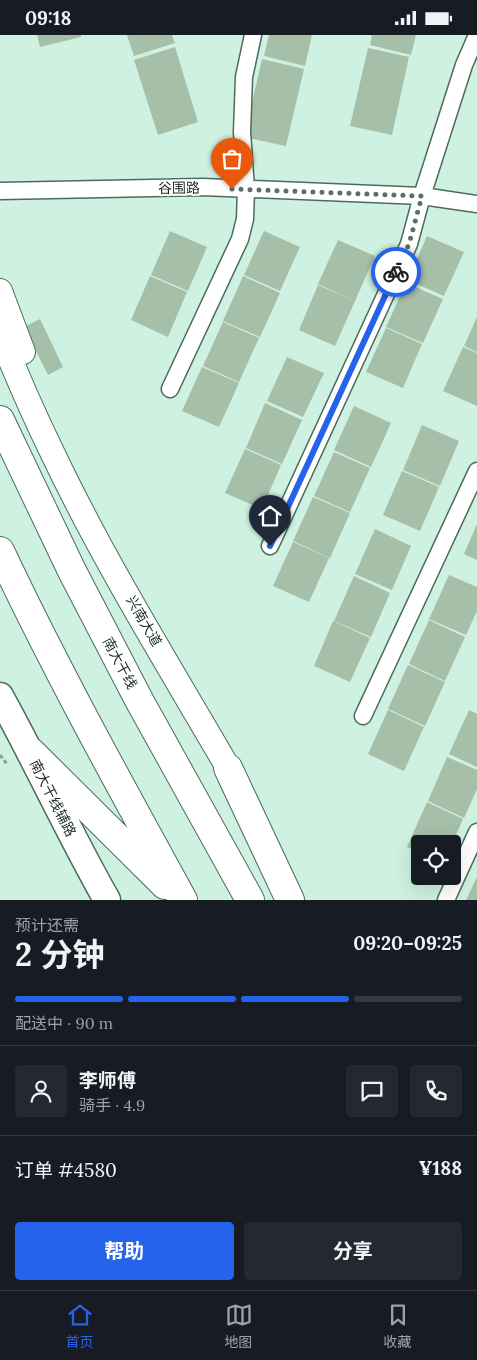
<!DOCTYPE html>
<html lang="zh">
<meta charset="utf-8">
<style>
:root{--surface:#171b24;--page:#242831;--text:#f1f3f6;--muted:#9ea1a6;--line:#363941;--accent:#2563eb}
body{margin:0;font-family:Lora,"Noto Sans SC",serif;background:var(--page);color:var(--text);height:100vh;display:flex;flex-direction:column;font-size:19px;white-space:nowrap}
*{box-sizing:border-box;margin:0}
p{font-size:16px;color:var(--muted)}
.icon{flex:none;width:28px;height:28px;fill:none;stroke:currentColor;stroke-width:2;stroke-linecap:round;stroke-linejoin:round}
.map{position:relative;height:865px;overflow:hidden}
.sheet{display:flex;flex-direction:column;background:var(--surface);flex:1}
.sheet>*{flex:none}
.fabs{position:absolute;left:411px;top:800px;display:grid;gap:10px}
.fabs a{display:grid;place-items:center;width:50px;height:50px;border-radius:5px;background:var(--surface);box-shadow:0 5px 20px #0002;font-size:25px}
.pin{position:absolute;display:grid;place-items:center;width:42px;height:42px;color:#fff;margin:-51px -21px;border-radius:50% 50% 50% 0;rotate:-45deg;box-shadow:0 0 5px #0007}
.pin .icon{rotate:45deg}
.courier{position:absolute;display:grid;place-items:center;width:50px;height:50px;margin:-25px;border:4px solid #2563eb;border-radius:50%;background:#fff;color:#222;box-shadow:0 1px 6px #0007}
.head em{font-style:normal;font-weight:700}
.head div{display:flex;flex-direction:column-reverse}
.head{display:flex;align-items:center;justify-content:space-between;height:85px;padding:0 15px}
h1{font-size:32px;font-weight:700;line-height:38px}
.bar{display:grid;grid-template-columns:repeat(4,1fr);gap:8px 5px;align-content:center;height:60px;padding:0 15px}
.bar i{height:6px;border-radius:4px;background:var(--line)}
.bar .selected{background:var(--accent)}
.bar p{grid-column:span 4}
.line{display:flex;align-items:center;gap:12px;padding:0 15px;border-top:1px solid var(--line)}
.line div{flex:1}
.round{display:grid;place-items:center;flex:none;width:52px;height:52px;border-radius:5px;background:var(--page)}
.primary-button{display:flex;gap:10px;margin-top:auto;padding:10px 15px}
.primary-button a{flex:1;height:58px;border-radius:5px;background:var(--accent);color:#fff;font-size:20px;font-weight:700;line-height:58px;text-align:center}
.primary-button a+a{background:var(--page);color:var(--text)}
.status{display:flex;justify-content:space-between;align-items:center;height:35px;padding:0 25px;background:var(--surface);direction:ltr}
.status svg{height:14px;fill:currentColor}
.tab-bar{display:flex;justify-content:space-around;align-items:center;height:70px;border-top:1px solid var(--line);background:var(--surface);font-size:14px;color:var(--muted)}
.tab-bar a{display:grid;justify-items:center;gap:2px}
.tab-bar .selected{color:var(--accent)}
.map>svg:first-child{display:block}
.building{fill:#a6bfa9}
.lines{fill:none;stroke-linecap:round;stroke-linejoin:round}
.minor-casing{stroke:#4c6b5d;stroke-width:19}
.secondary-casing{stroke:#4c6b5d;stroke-width:26}
.primary-casing{stroke:#4c6b5d;stroke-width:29}
.trunk-casing{stroke:#4c6b5d;stroke-width:30}
.path{stroke:#88a296;stroke-width:3;stroke-dasharray:4 2.5;stroke-linecap:butt}
.minor{stroke:#fff;stroke-width:16}
.secondary{stroke:#fff;stroke-width:24}
.primary{stroke:#fff;stroke-width:26}
.trunk{stroke:#fff;stroke-width:28}
.done{stroke:#5b7066;stroke-width:5;stroke-dasharray:0 9}
.route{stroke:#2563eb;stroke-width:6}
.labels{text-anchor:middle;stroke-width:4;stroke-linejoin:round;paint-order:stroke}
.street-label{font-size:14px;fill:#1d2a24;stroke:#fff}
</style>
<div class="status"><b>09:18</b><svg viewBox="0 0 49 12"><path d="M0 12V9h3v3zM5 12V6h3v6zM10 12V3h3v9zM15 12V0h3v12zM26 1h20v11H26zM47 4h2v5h-2z"/></svg></div>
<div class="map">
<svg width="477" height="865" viewBox="0 0 477 865">
<rect width="100%" height="100%" fill="#cef1e1"/>
<path class="building" d="M 37,0 L 81,0 L 81,2 L 40,12 Z
M 127,0 L 172,0 L 175,8 L 134,21 Z
M 269,0 L 312,0 L 305,31 L 264,21 Z
M 372,0 L 416,0 L 411,20 L 370,10 Z
M 175,12 L 198,87 L 158,100 L 134,25 Z
M 368,13 L 409,22 L 392,100 L 350,91 Z
M 262,24 L 304,34 L 286,111 L 244,102 Z
M 170,196 L 207,212 L 188,256 L 151,240 Z
M 264,196 L 300,212 L 280,256 L 244,240 Z
M 427,201 L 464,217 L 444,261 L 408,245 Z
M 338,205 L 375,221 L 355,266 L 318,249 Z
M 150,241 L 187,257 L 168,302 L 131,285 Z
M 243,241 L 280,258 L 260,302 L 223,286 Z
M 406,248 L 443,264 L 423,308 L 386,292 Z
M 318,250 L 355,266 L 335,311 L 299,295 Z
M 477,282 L 477,317 L 464,311 Z
M 40,284 L 63,332 L 48,340 L 24,292 Z
M 223,287 L 259,303 L 239,347 L 203,331 Z
M 386,293 L 422,309 L 403,353 L 366,337 Z
M 463,312 L 477,318 L 477,371 L 443,356 Z
M 287,322 L 324,338 L 303,382 L 267,366 Z
M 202,332 L 239,348 L 219,392 L 182,376 Z
M 265,368 L 302,385 L 282,429 L 246,413 Z
M 354,371 L 391,388 L 371,432 L 334,415 Z
M 422,390 L 459,406 L 440,451 L 403,435 Z
M 245,414 L 281,430 L 262,474 L 225,458 Z
M 334,417 L 370,433 L 350,477 L 314,461 Z
M 402,436 L 439,452 L 420,496 L 383,480 Z
M 313,462 L 350,478 L 330,523 L 293,506 Z
M 477,489 L 477,525 L 464,519 Z
M 375,494 L 411,511 L 392,555 L 355,539 Z
M 293,507 L 329,523 L 309,567 L 273,551 Z
M 449,540 L 477,552 L 477,576 L 466,600 L 429,584 Z
M 354,541 L 390,558 L 371,602 L 334,586 Z
M 429,585 L 465,602 L 445,646 L 409,629 Z
M 333,586 L 370,603 L 350,647 L 314,631 Z
M 408,630 L 445,647 L 425,691 L 388,674 Z
M 388,675 L 424,692 L 404,736 L 368,719 Z
M 469,675 L 477,679 L 477,732 L 449,719 Z
M 447,722 L 477,735 L 477,754 L 464,783 L 428,766 Z
M 427,767 L 463,784 L 452,809 L 420,809 L 420,817 L 407,812 Z
M 477,842 L 477,865 L 466,865 Z"/>
<g class="lines">
<g class="minor-casing">
<path id="minor" d="M 0,156 L 203,152 L 422,161 L 477,169
M 170,354 L 240,204 L 245,184 L 246,154 L 242,97 L 244,42 L 253,0
M 270,511 L 409,209 L 422,161 L 464,30 L 477,0
M 363,681 L 477,436
M 446,865 L 477,797"/>
</g>
<g class="secondary-casing">
<path id="secondary" d="M 0,256 L 23,317
M 0,299 C 16,339 33,378 52,417 C 106,531 174,639 237,748"/>
</g>
<g class="primary-casing">
<path id="primary" d="M 0,661 C 37,728 69,798 107,865"/>
</g>
<g class="trunk-casing">
<path id="trunk" d="M 0,385 L 72,536 L 139,665 L 250,865
M 0,516 C 56,635 120,750 183,865
M 31,717 L 165,850
M 228,733 L 290,865"/>
</g>
<path class="path" d="M 0,720 L 7,729"/>
<use href="#minor" class="minor"/>
<use href="#secondary" class="secondary"/>
<use href="#primary" class="primary"/>
<use href="#trunk" class="trunk"/>
</g>
<g class="lines">
<path class="done" d="M 232,154 L 422,161 L 409,209 L 396,237"/>
<path class="route" d="M 270,511 L 396,237"/>
</g>
<g class="labels">
<g class="street-label">
<text transform="translate(179 153) rotate(-1)" y="5">谷围路</text>
<text transform="translate(144 586) rotate(60)" y="5">兴南大道</text>
<text transform="translate(120 628) rotate(62)" y="5">南大干线</text>
<text transform="translate(53 763) rotate(63)" y="5">南大干线辅路</text>
</g>
</g>
</svg>
<div class="fabs">
<a><svg class="icon" aria-label="locate" viewBox="0 0 24 24"><circle cx="12" cy="12" r="6"/><path d="M12 2v4M12 18v4M2 12h4M18 12h4"/></svg></a>
</div>
<div class="pin" style="left:232px;top:154px;background:#ea580c"><svg class="icon" aria-label="bag" viewBox="0 0 24 24"><path d="M5 8h14l-1 12H6zM9 8a3 3 0 0 1 6 0"/></svg></div>
<div class="pin" style="left:270px;top:511px;background:#1f2937"><svg class="icon" aria-label="home" viewBox="0 0 24 24"><path d="M3 11l9-7 9 7M6 9v11h12V9"/></svg></div>
<div class="courier" style="left:396px;top:237px"><svg class="icon" aria-label="bike" viewBox="0 0 24 24"><circle cx="6" cy="16" r="4"/><circle cx="18" cy="16" r="4"/><path d="M6 16l4-8h5l3 8M10 8l3 8H6M13 5h3"/></svg></div>
</div>
<section class="sheet">
<div class="head"><div><h1>2 分钟</h1><p>预计还需</p></div><em>09:20–09:25</em></div>
<div class="bar"><i class="selected"></i><i class="selected"></i><i class="selected"></i><i></i><p>配送中 · 90 m</p></div>
<div class="line" style="height:90px"><a class="round"><svg class="icon" aria-label="person" viewBox="0 0 24 24"><circle cx="12" cy="8" r="4"/><path d="M4 21q1-7 8-7t8 7"/></svg></a><div><b>李师傅</b><p>骑手 · 4.9</p></div><a class="round"><svg class="icon" aria-label="chat" viewBox="0 0 24 24"><path d="M4 5h16v11H9l-5 4z"/></svg></a><a class="round"><svg class="icon" aria-label="phone" viewBox="0 0 24 24"><path d="M5 4h4l2 5-3 2q2 4 5 5l2-3 5 2v4C11 20 4 13 5 4z"/></svg></a></div>
<div class="line" style="height:65px"><div>订单 #4580</div><b>¥188</b></div>
<div class="primary-button"><a>帮助</a><a>分享</a></div>
</section>
<nav class="tab-bar">
<a class="selected"><svg class="icon" aria-label="home" viewBox="0 0 24 24"><path d="M3 11l9-7 9 7M6 9v11h12V9"/></svg>首页</a>
<a><svg class="icon" aria-label="map" viewBox="0 0 24 24"><path d="M3 6l6-2 6 2 6-2v14l-6 2-6-2-6 2zM9 4v14M15 6v14"/></svg>地图</a>
<a><svg class="icon" aria-label="saved" viewBox="0 0 24 24"><path d="M7 4h10v16l-5-4-5 4z"/></svg>收藏</a>
</nav>
